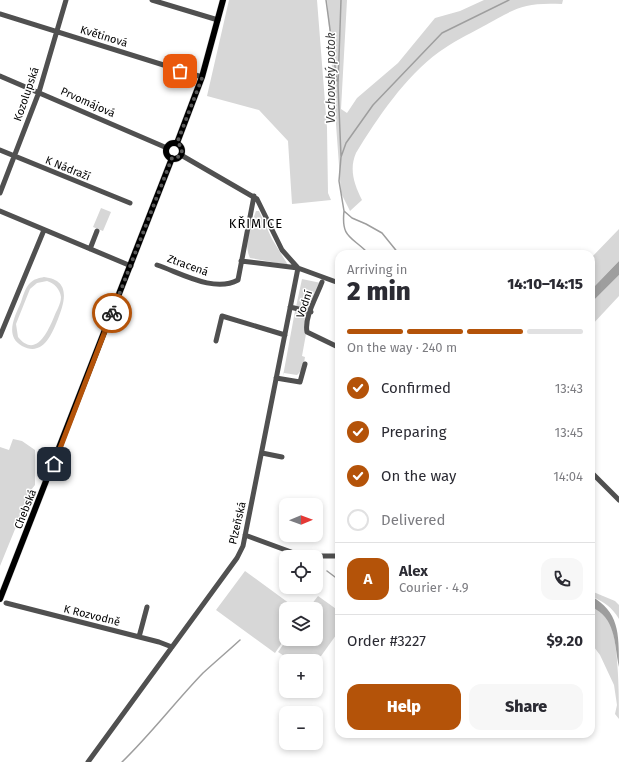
<!DOCTYPE html>
<meta charset="utf-8">
<style>
:root{--surface:#fff;--page:#f7f7f7;--text:#2b2b33;--muted:#7c7c81;--line:#e1e1e2;--accent:#b45309}
body{margin:0;font-family:"Fira Sans",sans-serif;background:var(--page);color:var(--text);height:100vh;display:flex;flex-direction:column;font-size:15px;white-space:nowrap}
*{box-sizing:border-box;margin:0}
p{font-size:13px;color:var(--muted)}
.icon{flex:none;width:22px;height:22px;fill:none;stroke:currentColor;stroke-width:2;stroke-linecap:round;stroke-linejoin:round}
.map{position:relative;flex:1;overflow:hidden}
.side{position:absolute;left:335px;top:250px;width:260px;height:488px;display:flex;flex-direction:column;background:var(--surface);border-radius:12px;box-shadow:0 2px 6px #0003}
.side>*{flex:none}
.needle{width:26px;rotate:89deg}
.buttons{position:absolute;left:279px;top:498px;display:grid;gap:8px}
.buttons a{display:grid;place-items:center;width:44px;height:44px;border-radius:8px;background:var(--surface);box-shadow:0 2px 6px #0003;font-size:20px}
.pin{position:absolute;display:grid;place-items:center;width:34px;height:34px;color:#fff;margin:-17px;border-radius:8px;box-shadow:0 2px 6px #0006}
.courier{position:absolute;display:grid;place-items:center;width:40px;height:40px;margin:-20px;border:3px solid #b45309;border-radius:50%;background:#fff;color:#222;box-shadow:0 1px 5px #0007}
.overview em{font-style:normal;font-weight:800}
.overview div{display:flex;flex-direction:column-reverse}
.overview{display:flex;align-items:center;justify-content:space-between;height:68px;padding:0 12px}
h1{font-size:26px;font-weight:800;line-height:30px}
.bar{display:grid;grid-template-columns:repeat(4,1fr);gap:6px 4px;align-content:center;height:48px;padding:0 12px}
.bar i{height:5px;border-radius:3px;background:var(--line)}
.bar .selected{background:var(--accent)}
.bar p{grid-column:span 4}
.line{display:flex;align-items:center;gap:10px;padding:0 12px;border-top:1px solid var(--line)}
.line div{flex:1}
.round{display:grid;place-items:center;flex:none;width:42px;height:42px;border-radius:12px;background:var(--page)}
ol{padding:0 12px;list-style:none}
li{display:flex;align-items:center;gap:12px;height:44px}
li p{margin-inline-start:auto}
li .icon{padding:4px;border-radius:50%;background:var(--accent);color:#fff;stroke-width:4}
li:last-child{color:var(--muted)}
li i{width:22px;height:22px;border:2px solid var(--line);border-radius:50%}
.action{display:flex;gap:8px;margin-top:auto;padding:8px 12px}
.action a{flex:1;height:46px;border-radius:12px;background:var(--accent);color:#fff;font-size:16px;font-weight:800;line-height:46px;text-align:center}
.action a+a{background:var(--page);color:var(--text)}
.map>svg:first-child{display:block}
.green{fill:#d7d7d7;fill-rule:evenodd}
.water{fill:#9e9e9e}
.lines{fill:none;stroke-linecap:round;stroke-linejoin:round}
.stream{stroke:#9e9e9e;stroke-width:1.5}
.major-casing{stroke:#dbdbdb;stroke-width:7}
.minor{stroke:#505050;stroke-width:5}
.major{stroke:#000;stroke-width:6}
.done{stroke:#595959;stroke-width:4;stroke-dasharray:0 7.2}
.route{stroke:#b45309;stroke-width:5}
.labels{text-anchor:middle;stroke-width:3;stroke-linejoin:round;paint-order:stroke}
.street-label{font-size:11px;fill:#000;stroke:#fff}
.water-label{font-size:12px;font-style:italic;fill:#3f3f3f;stroke:#fff}
.quarter-label{font-size:13px;letter-spacing:1px;fill:#000;stroke:#fff}
</style>
<div class="map">
<svg width="619" height="762" viewBox="0 0 619 762">
<rect width="100%" height="100%" fill="#fff"/>
<path class="green" d="M 229,0 L 317,0 L 327,128 L 328,193 L 331,200 L 292,204 L 288,141 L 259,110 L 207,96 Z
M 327,0 L 347,0 L 341,109 L 347,113 L 357,98 L 398,63 L 435,18 L 460,11 L 484,0 L 563,0 L 562,4 C 522,2 515,9 482,27 C 467,35 453,42 439,52 C 405,77 378,117 356,153 C 349,169 354,184 362,200 L 350,211 L 341,193 Z
M 101,208 L 111,212 L 103,231 L 93,227 Z
M 256,211 L 259,211 L 272,239 L 288,265 L 250,258 C 243,243 251,226 256,211 Z
M 619,229 L 619,261 L 591,290 L 591,258 Z
M 619,275 L 619,296 L 591,326 L 591,303 Z
M 44,277 C 71,280 65,301 58,319 C 52,334 43,357 22,346 C 4,336 15,316 21,302 C 23,296 25,288 30,283 C 34,279 39,278 44,277 ZM 47,281 C 54,283 60,289 61,297 C 61,304 56,311 54,317 C 48,331 36,359 18,337 L 16,324 L 30,289 L 37,283 Z
M 302,279 L 321,283 L 309,309 L 296,307 Z
M 295,311 L 307,314 L 306,334 L 302,356 L 305,357 L 303,369 L 297,375 L 284,373 L 283,376 Z
M 13,439 L 22,441 L 35,450 L 35,485 L 31,490 L 0,566 L 0,447 L 9,450 Z
M 245,571 L 297,609 L 286,609 L 286,637 L 275,653 L 216,610 Z
M 591,591 L 615,601 L 619,605 L 619,619 C 612,607 604,602 591,596 Z
M 318,596 L 339,611 L 339,631 L 316,663 L 316,661 L 292,661 L 278,652 L 287,639 L 316,639 L 316,609 L 308,609 Z
M 591,607 C 597,609 603,611 607,616 C 619,633 619,697 619,719 L 615,714 L 617,705 L 614,685 L 600,655 L 591,643 Z"/>
<path class="water" d="M 619,261 L 619,275 L 591,303 L 591,290 Z
M 591,596 C 619,612 619,632 619,667 C 614,643 616,617 591,607 Z"/>
<g class="lines">
<path class="stream" d="M 326,0 L 337,81
M 341,156 L 338,85 L 341,0
M 344,211 C 341,239 352,236 369,254
M 399,254 L 382,233 L 366,224 L 352,218 L 344,211 L 339,181 L 341,157 L 346,143 L 373,105 L 442,33 L 509,0
M 327,571 L 339,580
M 122,762 C 151,734 175,702 203,673 C 215,662 228,651 240,640"/>
<g class="major-casing">
<path id="major" d="M 177,143 L 202,77 L 223,0
M166 151a8 8 0 1 1 16 0a8 8 0 1 1-16 0Z
M 0,599 L 172,158"/>
</g>
<path class="minor" d="M 152,0 L 218,20
M 0,14 L 202,77
M 0,76 L 167,148
M 0,150 L 130,203
M 181,155 L 257,199 L 282,250 L 298,268
M 0,193 L 39,92 L 66,0
M 0,211 L 131,266
M 90,249 L 97,231
M 241,261 L 298,268 L 339,283
M 157,265 C 181,273 214,293 238,280 L 254,196
M 322,282 C 317,296 304,317 307,332 L 338,347
M 290,307 L 311,312
M 0,336 L 44,230
M 216,341 L 222,316 L 285,335
M 276,378 L 300,382 L 305,364
M 262,453 L 282,457
M 591,472 L 619,500
M 245,535 L 302,556 L 339,556
M 6,603 L 159,642 L 172,647
M 139,637 L 147,607
M 88,762 L 237,558 L 243,546 L 298,268"/>
<use href="#major" class="major"/>
</g>
<g class="lines">
<path class="done" d="M 112,313 L 172,158 L 177,158 L 182,153 L 181,146 L 177,143 L 202,78 L 180,71"/>
<path class="route" d="M 54,464 L 112,313"/>
</g>
<g class="labels">
<g class="street-label">
<text transform="translate(104 36) rotate(17)" y="4">Květinová</text>
<text transform="translate(26 94) rotate(-71)" y="4">Kozolupská</text>
<text transform="translate(88 102) rotate(24)" y="4">Prvomájová</text>
<text transform="translate(68 168) rotate(22)" y="4">K Nádraží</text>
<text transform="translate(188 265) rotate(20)" y="4">Ztracená</text>
<text transform="translate(304 304) rotate(-71)" y="4">Vodní</text>
<text transform="translate(25 509) rotate(-68)" y="4">Chebská</text>
<text transform="translate(237 523) rotate(-77)" y="4">Plzeňská</text>
<text transform="translate(92 615) rotate(14)" y="4">K Rozvodně</text>
</g>
<g class="water-label">
<text transform="translate(331 78) rotate(-90)" y="4">Vochovský potok</text>
</g>
<g class="quarter-label">
<text x="256" y="228">KŘIMICE</text>
</g>
</g>
</svg>
<div class="buttons">
<a><svg class="needle" viewBox="-14 -14 28 28"><path d="M0-13l5 13h-10z" fill="#e53935"/><path d="M0 13l5-13h-10z" fill="#7c7c81"/></svg></a>
<a><svg class="icon" aria-label="locate" viewBox="0 0 24 24"><circle cx="12" cy="12" r="6"/><path d="M12 2v4M12 18v4M2 12h4M18 12h4"/></svg></a>
<a><svg class="icon" aria-label="layers" viewBox="0 0 24 24"><path d="M12 4l9 5-9 5-9-5zM3 14l9 5 9-5"/></svg></a>
<a>+</a>
<a>−</a>
</div>
<div class="pin" style="left:180px;top:71px;background:#ea580c"><svg class="icon" aria-label="bag" viewBox="0 0 24 24"><path d="M5 8h14l-1 12H6zM9 8a3 3 0 0 1 6 0"/></svg></div>
<div class="pin" style="left:54px;top:464px;background:#1f2937"><svg class="icon" aria-label="home" viewBox="0 0 24 24"><path d="M3 11l9-7 9 7M6 9v11h12V9"/></svg></div>
<div class="courier" style="left:112px;top:313px"><svg class="icon" aria-label="bike" viewBox="0 0 24 24"><circle cx="6" cy="16" r="4"/><circle cx="18" cy="16" r="4"/><path d="M6 16l4-8h5l3 8M10 8l3 8H6M13 5h3"/></svg></div>
<section class="side">
<div class="overview"><div><h1>2 min</h1><p>Arriving in</p></div><em>14:10–14:15</em></div>
<div class="bar"><i class="selected"></i><i class="selected"></i><i class="selected"></i><i></i><p>On the way · 240 m</p></div>
<ol>
<li><svg class="icon" aria-label="check" viewBox="0 0 24 24"><path d="M5 12l5 5 9-10"/></svg>Confirmed<p>13:43</p></li>
<li><svg class="icon" aria-label="check" viewBox="0 0 24 24"><path d="M5 12l5 5 9-10"/></svg>Preparing<p>13:45</p></li>
<li><svg class="icon" aria-label="check" viewBox="0 0 24 24"><path d="M5 12l5 5 9-10"/></svg>On the way<p>14:04</p></li>
<li><i></i>Delivered</li>
</ol>
<div class="line" style="height:72px"><b class="round" style="background:var(--accent);color:#fff">A</b><div><b>Alex</b><p>Courier · 4.9</p></div><a class="round"><svg class="icon" aria-label="phone" viewBox="0 0 24 24"><path d="M5 4h4l2 5-3 2q2 4 5 5l2-3 5 2v4C11 20 4 13 5 4z"/></svg></a></div>
<div class="line" style="height:52px"><div>Order #3227</div><b>$9.20</b></div>
<div class="action"><a>Help</a><a>Share</a></div>
</section>
</div>
